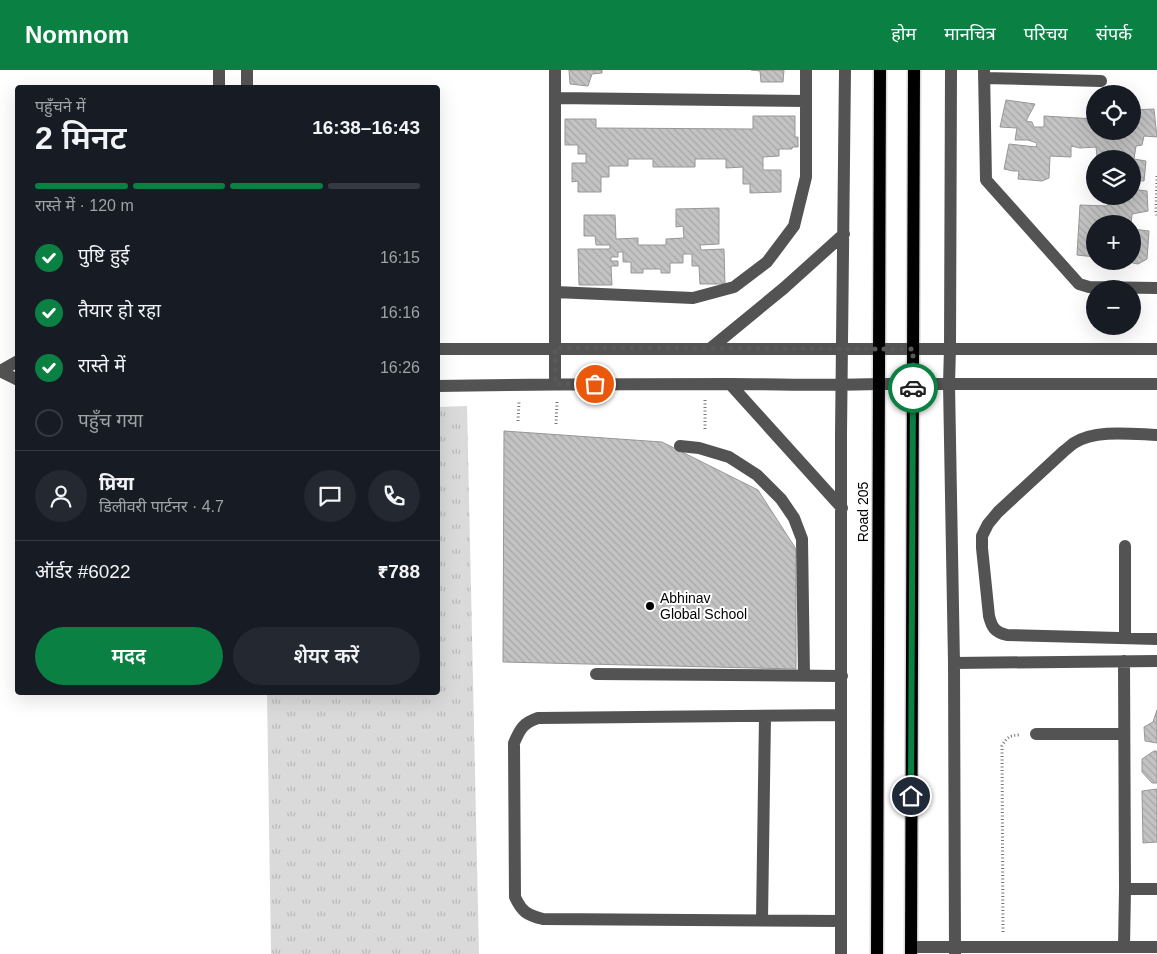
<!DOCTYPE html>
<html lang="hi">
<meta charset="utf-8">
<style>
:root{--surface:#171b24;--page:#242831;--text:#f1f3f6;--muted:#9ea1a6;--line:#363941;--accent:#0b8043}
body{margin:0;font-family:Helvetica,"Noto Sans Devanagari",sans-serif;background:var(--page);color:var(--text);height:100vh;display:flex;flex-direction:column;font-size:19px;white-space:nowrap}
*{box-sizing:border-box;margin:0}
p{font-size:16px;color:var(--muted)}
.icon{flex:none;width:28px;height:28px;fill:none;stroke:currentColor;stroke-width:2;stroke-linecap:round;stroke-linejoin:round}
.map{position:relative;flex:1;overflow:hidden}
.sheet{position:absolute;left:15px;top:15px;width:425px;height:610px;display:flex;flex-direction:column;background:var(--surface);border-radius:5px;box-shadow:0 5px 20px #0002}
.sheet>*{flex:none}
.tools{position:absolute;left:1086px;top:15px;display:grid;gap:10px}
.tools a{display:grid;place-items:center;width:55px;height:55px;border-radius:50%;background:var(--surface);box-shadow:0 5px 20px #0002;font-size:25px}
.pin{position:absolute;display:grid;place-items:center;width:42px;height:42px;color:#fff;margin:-21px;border:2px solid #fff;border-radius:50%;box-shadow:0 1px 5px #0007}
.courier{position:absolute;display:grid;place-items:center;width:50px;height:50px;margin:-25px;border:4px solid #0b8043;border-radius:50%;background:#fff;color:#222;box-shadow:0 1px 6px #0007}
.headline em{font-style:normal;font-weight:600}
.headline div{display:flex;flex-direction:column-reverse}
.headline{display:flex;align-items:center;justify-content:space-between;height:85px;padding:0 20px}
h1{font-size:32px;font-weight:600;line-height:38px}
.bar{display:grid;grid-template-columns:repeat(4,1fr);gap:8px 5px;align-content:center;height:60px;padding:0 20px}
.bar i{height:6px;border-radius:4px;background:var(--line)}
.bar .selected{background:var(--accent)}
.bar p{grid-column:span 4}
.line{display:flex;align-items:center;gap:12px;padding:0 20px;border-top:1px solid var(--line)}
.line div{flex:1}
.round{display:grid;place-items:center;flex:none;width:52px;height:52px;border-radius:26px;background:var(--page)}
ol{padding:0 20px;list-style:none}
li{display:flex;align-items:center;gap:15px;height:55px}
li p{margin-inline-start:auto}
li .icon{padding:5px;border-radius:50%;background:var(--accent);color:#fff;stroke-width:4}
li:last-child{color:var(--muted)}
li i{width:28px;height:28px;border:2px solid var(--line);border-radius:50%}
.cta{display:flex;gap:10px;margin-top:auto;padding:10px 20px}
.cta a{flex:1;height:58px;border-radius:30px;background:var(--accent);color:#fff;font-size:20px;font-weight:600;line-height:58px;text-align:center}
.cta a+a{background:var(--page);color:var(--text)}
header{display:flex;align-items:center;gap:30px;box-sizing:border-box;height:70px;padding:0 25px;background:var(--accent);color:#fff}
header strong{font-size:24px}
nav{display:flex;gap:28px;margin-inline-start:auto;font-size:18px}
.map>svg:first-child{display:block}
.park{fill:url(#park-tufts)}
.building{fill:url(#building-back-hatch);stroke:#979797}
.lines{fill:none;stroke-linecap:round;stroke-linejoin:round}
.major-casing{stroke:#dbdbdb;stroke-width:15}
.path{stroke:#757575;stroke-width:3;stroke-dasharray:1 2.5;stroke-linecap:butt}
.minor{stroke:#535353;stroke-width:12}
.major{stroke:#000;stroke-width:12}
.done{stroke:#595959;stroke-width:5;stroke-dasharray:0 9}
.route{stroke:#0b8043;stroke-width:6}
.poi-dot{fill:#000;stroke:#fff;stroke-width:2}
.labels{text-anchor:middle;stroke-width:4;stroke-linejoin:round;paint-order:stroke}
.street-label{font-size:14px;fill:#000;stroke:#fff}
.poi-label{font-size:14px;fill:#000;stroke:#fff;text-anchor:start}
</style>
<header>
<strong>Nomnom</strong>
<nav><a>होम</a><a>मानचित्र</a><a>परिचय</a><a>संपर्क</a></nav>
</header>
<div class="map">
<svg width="1157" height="884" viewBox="0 0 1157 884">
<defs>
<pattern id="park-tufts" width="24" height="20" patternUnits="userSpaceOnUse" patternTransform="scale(1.25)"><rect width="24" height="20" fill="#dadada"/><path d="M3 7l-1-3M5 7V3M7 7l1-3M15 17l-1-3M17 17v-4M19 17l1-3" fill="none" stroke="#b9b9b9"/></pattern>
<pattern id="building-back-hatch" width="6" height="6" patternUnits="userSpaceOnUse" patternTransform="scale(1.25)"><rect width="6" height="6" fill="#c3c3c3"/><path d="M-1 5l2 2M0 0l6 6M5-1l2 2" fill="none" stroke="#a6a6a6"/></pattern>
</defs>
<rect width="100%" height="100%" fill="#fff"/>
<path class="park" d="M 467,336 L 479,884 L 271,884 L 267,623 L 438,622 L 438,337 Z"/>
<path class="building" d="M 569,0 L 602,0 L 602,3 L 592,4 L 588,16 L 570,14 Z
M 751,0 L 784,0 L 783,12 L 761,12 L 760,1 Z
M 1006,30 L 1035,34 L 1026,51 L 1032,52 L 1034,57 L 1044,57 L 1044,46 L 1095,49 L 1095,61 L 1116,61 L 1116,63 L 1121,63 L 1121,61 L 1132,61 L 1132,40 L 1154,39 L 1157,67 L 1144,66 L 1142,75 L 1136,76 L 1134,89 L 1146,91 L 1144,111 L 1132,110 L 1132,89 L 1111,89 L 1111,82 L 1102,82 L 1102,89 L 1097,86 L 1096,77 L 1080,78 L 1071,76 L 1071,87 L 1050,86 L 1049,108 L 1042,111 L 1018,109 L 1019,101 L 1013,101 L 1004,99 L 1009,74 L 1036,77 L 1037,73 L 1028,70 L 1015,70 L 1017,58 L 1000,57 Z
M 753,46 L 795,46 L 795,67 L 798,67 L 798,77 L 792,77 L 792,79 L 779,79 L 779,86 L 763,87 L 763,100 L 781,100 L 781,122 L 750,123 L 750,114 L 743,114 L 743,97 L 726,98 L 726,89 L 695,89 L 695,97 L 653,97 L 653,89 L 628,89 L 628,96 L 609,96 L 609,107 L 601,107 L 601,122 L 578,122 L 578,111 L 572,112 L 572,93 L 586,93 L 586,84 L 578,84 L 578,75 L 565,75 L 565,49 L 596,49 L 596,58 L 753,59 Z
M 1132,119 L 1147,121 L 1148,141 L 1132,144 L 1131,154 L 1095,154 L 1095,187 L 1077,185 L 1080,135 L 1107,136 L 1113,126 L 1132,126 Z
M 719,138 L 719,174 L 700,175 L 701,180 L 724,179 L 725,214 L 700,214 L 699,196 L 692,196 L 692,184 L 683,184 L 683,193 L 670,193 L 670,203 L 661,203 L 661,199 L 643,199 L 643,203 L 631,203 L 631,192 L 623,192 L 623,182 L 618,182 L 618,187 L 611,187 L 611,191 L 618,191 L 618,196 L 611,196 L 612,215 L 579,215 L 578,179 L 610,179 L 610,175 L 596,175 L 595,166 L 584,166 L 584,145 L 615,145 L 616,169 L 638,168 L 638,175 L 666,175 L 666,169 L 684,168 L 683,156 L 676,157 L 676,139 Z
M 1132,159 L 1149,161 L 1147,189 L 1138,194 L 1128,192 L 1132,191 Z
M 504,361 L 662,372 L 758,420 L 796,479 L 796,599 L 503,592 Z
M 1157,640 L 1157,673 L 1145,671 L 1144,657 L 1153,652 Z
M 1154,681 L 1157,681 L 1157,713 L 1152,713 L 1142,702 L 1142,689 Z
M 1157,719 L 1157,772 L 1143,773 L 1142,721 Z"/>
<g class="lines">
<g class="major-casing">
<path id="major" d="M 877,884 L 880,0
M 911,884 L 914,0"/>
</g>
<path class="path" d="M 1157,106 L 1156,141 L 1157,146
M 705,330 L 705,361
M 518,351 L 519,332
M 556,354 L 557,332
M 1003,862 L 1002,676 C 1006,668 1010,665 1020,665"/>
<path class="minor" d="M 219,0 L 219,18
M 247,0 L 247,18
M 951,0 L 950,278 L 949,314 L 954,593 L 955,884
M 984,0 L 986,110 L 1079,214 L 1089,217 L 1157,218
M 984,8 L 1101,11
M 555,28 L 806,31
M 555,222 L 693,228 L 734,217 L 767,192 L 794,156 L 806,107 L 806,0
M 711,278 L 784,218 L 844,164
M 438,279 L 1157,279
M 0,301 L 18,291
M 0,301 L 18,310
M 555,314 L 555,0
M 730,314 L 842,438
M 438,316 C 535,314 633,314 731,314 C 780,314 829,316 879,314 L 1157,314
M 1157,365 C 1132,364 1095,359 1074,373 C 1071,375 1068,378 1064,381 L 998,442 L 988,454 L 982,466 L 982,478 L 989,546 C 992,558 995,562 1007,565 L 1157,569
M 680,376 L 699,378 L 729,387 L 757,405 L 781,429 L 794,448 L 802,469 L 804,605
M 1125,568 L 1125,476
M 1124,591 L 1125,819 L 1157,819
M 954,593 L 1157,591
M 596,604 L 842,606
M 841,645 L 538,648 C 523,653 520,659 514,673 L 515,827 C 522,842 527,845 543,849 L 841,851
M 1036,664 L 1124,664
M 762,850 L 765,646
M 911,877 L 1157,877
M 1124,877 L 1125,819
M 841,884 L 841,364 L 845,0"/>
<use href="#major" class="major"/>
</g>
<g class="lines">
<path class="done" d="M 595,314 L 555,314 L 555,278 L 913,279 L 913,318"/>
<path class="route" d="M 911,726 L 913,318"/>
</g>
<circle class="poi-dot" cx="650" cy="536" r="5"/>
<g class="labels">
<g class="street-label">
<text transform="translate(863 442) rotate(-90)" y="5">Road 205</text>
</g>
<g class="poi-label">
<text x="660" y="533">Abhinav<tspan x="660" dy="16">Global School</tspan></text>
</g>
</g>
</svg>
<div class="tools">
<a><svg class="icon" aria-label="locate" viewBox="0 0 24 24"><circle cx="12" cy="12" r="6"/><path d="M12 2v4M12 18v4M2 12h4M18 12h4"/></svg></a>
<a><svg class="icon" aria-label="layers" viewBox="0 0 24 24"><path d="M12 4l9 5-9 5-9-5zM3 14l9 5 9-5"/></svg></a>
<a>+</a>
<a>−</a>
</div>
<div class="pin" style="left:595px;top:314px;background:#ea580c"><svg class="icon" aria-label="bag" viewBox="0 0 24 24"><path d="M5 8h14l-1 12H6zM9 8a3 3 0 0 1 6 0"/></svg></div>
<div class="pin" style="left:911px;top:726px;background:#1f2937"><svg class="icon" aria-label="home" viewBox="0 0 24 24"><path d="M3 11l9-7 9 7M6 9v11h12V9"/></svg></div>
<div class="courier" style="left:913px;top:318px"><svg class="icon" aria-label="car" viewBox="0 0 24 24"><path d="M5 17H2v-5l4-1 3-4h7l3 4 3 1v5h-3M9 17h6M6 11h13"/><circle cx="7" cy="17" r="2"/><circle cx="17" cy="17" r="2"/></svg></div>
<section class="sheet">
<div class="headline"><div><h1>2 मिनट</h1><p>पहुँचने में</p></div><em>16:38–16:43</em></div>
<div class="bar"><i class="selected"></i><i class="selected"></i><i class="selected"></i><i></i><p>रास्ते में · 120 m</p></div>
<ol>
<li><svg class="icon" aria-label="check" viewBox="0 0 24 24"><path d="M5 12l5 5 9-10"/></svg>पुष्टि हुई<p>16:15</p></li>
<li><svg class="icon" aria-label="check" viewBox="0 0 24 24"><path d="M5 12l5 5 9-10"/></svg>तैयार हो रहा<p>16:16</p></li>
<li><svg class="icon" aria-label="check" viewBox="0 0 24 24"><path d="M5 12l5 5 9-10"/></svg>रास्ते में<p>16:26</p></li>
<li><i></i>पहुँच गया</li>
</ol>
<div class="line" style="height:90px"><a class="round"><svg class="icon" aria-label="person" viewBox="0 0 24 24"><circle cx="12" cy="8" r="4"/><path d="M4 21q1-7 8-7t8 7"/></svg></a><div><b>प्रिया</b><p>डिलीवरी पार्टनर · 4.7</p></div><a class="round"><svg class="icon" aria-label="chat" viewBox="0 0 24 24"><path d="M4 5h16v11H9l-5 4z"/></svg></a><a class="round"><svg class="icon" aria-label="phone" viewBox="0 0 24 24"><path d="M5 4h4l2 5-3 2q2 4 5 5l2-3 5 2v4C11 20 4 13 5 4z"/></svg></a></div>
<div class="line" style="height:65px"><div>ऑर्डर #6022</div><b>₹788</b></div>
<div class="cta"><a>मदद</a><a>शेयर करें</a></div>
</section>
</div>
